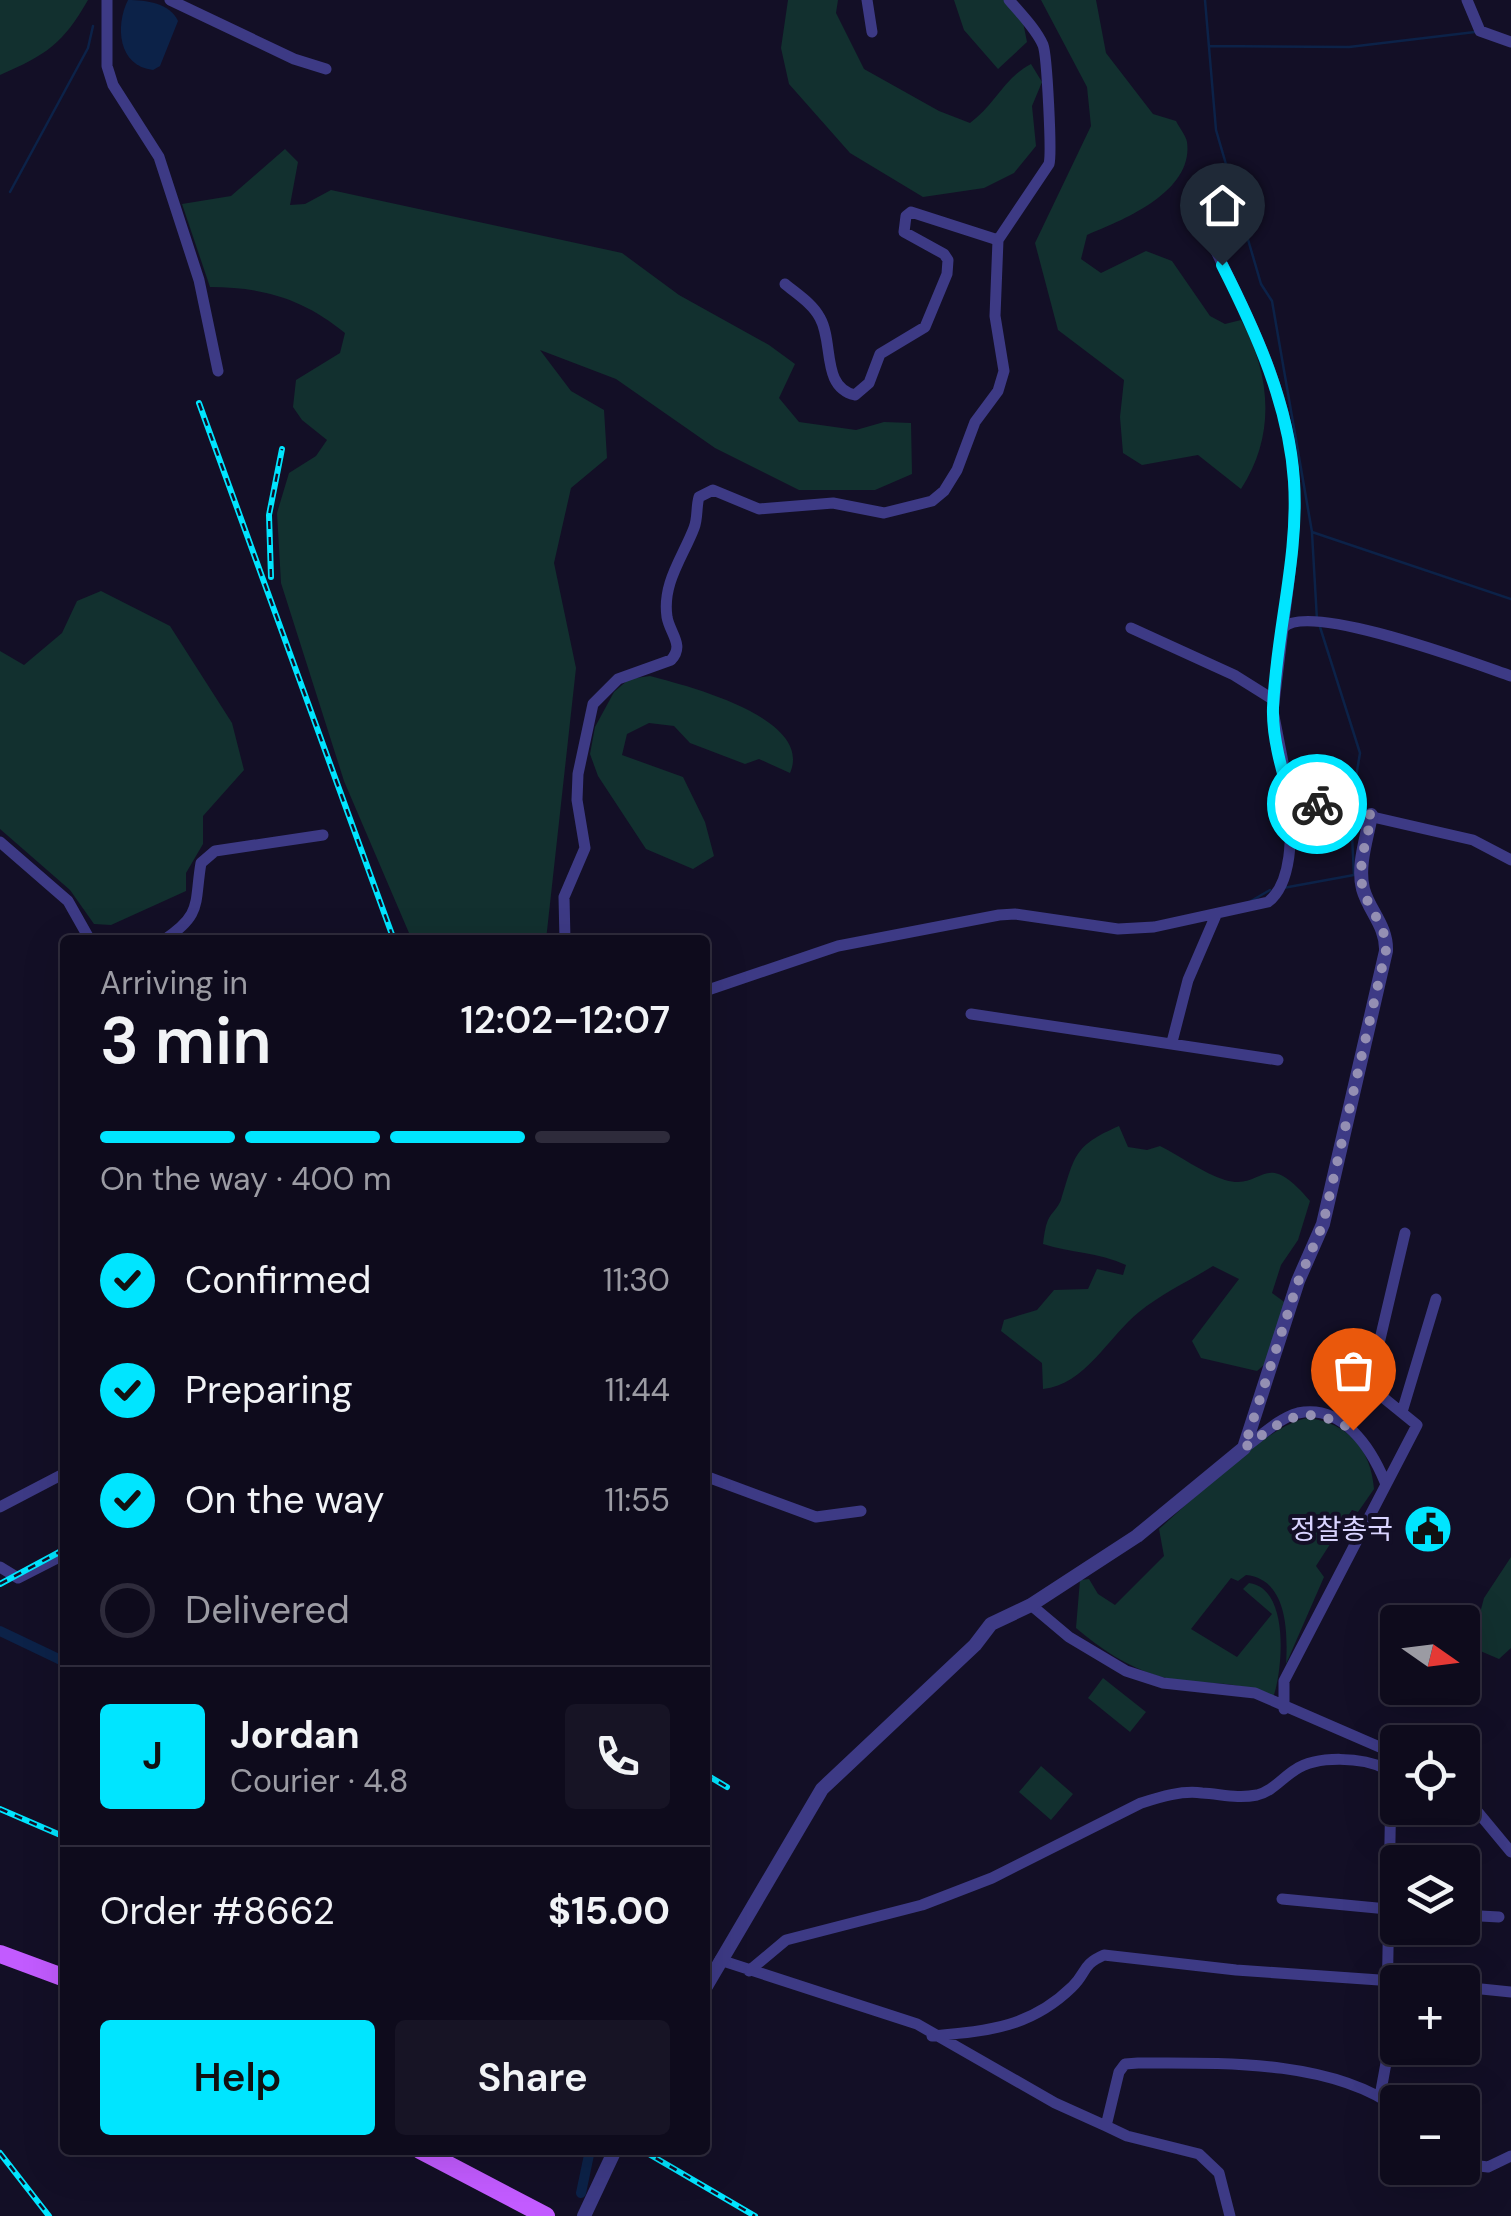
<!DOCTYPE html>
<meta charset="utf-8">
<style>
:root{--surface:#0e0b1c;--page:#171425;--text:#f1f3f6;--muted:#9b9ba3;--line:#2e2b3b;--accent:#00e5ff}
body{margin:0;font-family:"DM Sans","Noto Sans KR",sans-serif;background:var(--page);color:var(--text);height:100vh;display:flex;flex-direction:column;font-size:38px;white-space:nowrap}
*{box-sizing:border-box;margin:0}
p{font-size:32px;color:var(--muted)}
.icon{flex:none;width:55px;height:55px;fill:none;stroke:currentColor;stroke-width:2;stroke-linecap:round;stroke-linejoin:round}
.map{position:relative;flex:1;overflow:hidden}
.drawer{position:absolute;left:60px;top:935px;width:650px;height:1220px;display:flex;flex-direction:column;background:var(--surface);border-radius:10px;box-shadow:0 10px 40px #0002,0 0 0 2px var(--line)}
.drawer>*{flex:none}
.needle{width:65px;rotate:104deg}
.fabs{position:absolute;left:1380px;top:1605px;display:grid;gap:20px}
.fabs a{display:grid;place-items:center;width:100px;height:100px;border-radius:10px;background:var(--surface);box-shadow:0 10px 40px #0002,0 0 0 2px var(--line);font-size:50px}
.pin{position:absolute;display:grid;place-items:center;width:85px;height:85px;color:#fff;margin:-102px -42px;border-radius:50% 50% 50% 0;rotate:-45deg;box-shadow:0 0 10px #0007}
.pin .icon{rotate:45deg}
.courier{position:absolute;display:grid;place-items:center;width:100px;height:100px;margin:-50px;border:8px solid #00e5ff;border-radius:50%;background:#fff;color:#222;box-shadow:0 2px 12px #0007}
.headline em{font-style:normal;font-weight:600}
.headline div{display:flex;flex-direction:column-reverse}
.headline{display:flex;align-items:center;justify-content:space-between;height:170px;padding:0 40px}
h1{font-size:65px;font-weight:600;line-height:75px}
.bar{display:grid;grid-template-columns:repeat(4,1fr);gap:15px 10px;align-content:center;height:120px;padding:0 40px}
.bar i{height:12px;border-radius:8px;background:var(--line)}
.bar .on{background:var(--accent)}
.bar p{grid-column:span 4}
.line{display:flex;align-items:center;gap:25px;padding:0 40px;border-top:2px solid var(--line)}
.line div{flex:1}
.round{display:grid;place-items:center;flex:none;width:105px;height:105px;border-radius:10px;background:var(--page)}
ol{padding:0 40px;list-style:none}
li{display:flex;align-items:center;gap:30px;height:110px}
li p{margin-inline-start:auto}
li .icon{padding:10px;border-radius:50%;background:var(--accent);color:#111;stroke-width:4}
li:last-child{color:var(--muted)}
li i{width:55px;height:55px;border:5px solid var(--line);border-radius:50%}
.primary-button{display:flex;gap:20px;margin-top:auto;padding:20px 40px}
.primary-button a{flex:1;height:115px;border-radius:10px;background:var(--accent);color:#111;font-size:40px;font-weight:600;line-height:115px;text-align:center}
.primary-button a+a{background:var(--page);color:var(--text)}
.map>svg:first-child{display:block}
.green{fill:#12302f}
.water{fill:#0c2248}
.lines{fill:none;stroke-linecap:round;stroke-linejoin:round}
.stream{stroke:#0c2248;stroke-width:2.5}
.canal{stroke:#0c2248;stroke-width:10}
.minor{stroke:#3d3a85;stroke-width:11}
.tertiary{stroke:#3d3a85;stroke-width:14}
.primary{stroke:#c25bff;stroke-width:18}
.rail-casing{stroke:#00e5ff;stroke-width:6}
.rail{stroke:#130f26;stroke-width:2.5;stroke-dasharray:8;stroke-linecap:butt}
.done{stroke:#948fb3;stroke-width:10;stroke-dasharray:0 18}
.route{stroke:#00e5ff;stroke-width:12}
.labels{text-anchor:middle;stroke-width:8;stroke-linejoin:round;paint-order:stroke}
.poi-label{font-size:28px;fill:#d9d4ff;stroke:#130f26;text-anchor:end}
</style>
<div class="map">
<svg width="1511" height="2216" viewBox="0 0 1511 2216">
<rect width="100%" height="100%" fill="#130f26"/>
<path class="green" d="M 0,0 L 88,0 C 63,44 46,55 0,75 Z
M 788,0 L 838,0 L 836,13 L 864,69 L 939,111 L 970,123 C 994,106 1005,77 1031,64 L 1042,82 L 1032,106 L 1036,146 L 1014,173 L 984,188 L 923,197 L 850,153 L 789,84 L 781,48 Z
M 954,0 L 1004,0 L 1023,22 L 1027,42 L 998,69 L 964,30 Z
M 1041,0 L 1096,0 L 1106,53 L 1153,114 L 1176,121 C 1179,127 1186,136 1187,142 C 1194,192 1123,220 1087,235 L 1081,259 L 1101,273 L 1146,251 L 1172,261 L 1210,316 L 1225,324 L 1241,320 C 1271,375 1276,435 1241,489 L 1198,455 L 1142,465 L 1123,453 L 1120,417 L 1124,380 L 1058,330 L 1035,243 L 1091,126 L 1087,87 Z
M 285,149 L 298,162 L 290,205 L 305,204 L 331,190 L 622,253 L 679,295 L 769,345 L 795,364 L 779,398 L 799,422 L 856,430 L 884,422 L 911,423 L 912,474 L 875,490 L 799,490 L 715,448 L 616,379 L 540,350 L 571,391 L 604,410 L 607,458 L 571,488 L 554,563 L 576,668 L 546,940 L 412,940 L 344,781 L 281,583 L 277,513 L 289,473 L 316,456 L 327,440 L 302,420 L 293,407 L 296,380 L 340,353 L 345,333 C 304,299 263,287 210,287 L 182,204 L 231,196 Z
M 101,591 L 170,626 L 232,723 L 244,770 L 203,816 L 203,844 L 186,873 L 186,891 L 111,925 L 94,924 L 70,890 L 0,829 L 0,651 L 24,665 L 62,633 L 77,601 Z
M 650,676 C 688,686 814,718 790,773 L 759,759 L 745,764 L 690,743 L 674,726 L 649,723 L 627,734 L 622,755 L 683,777 L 705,822 L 714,856 L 693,869 L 646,849 L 598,776 L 590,754 L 595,727 L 614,692 L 629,679 Z
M 1119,1126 L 1128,1147 L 1147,1150 L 1160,1146 C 1180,1156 1203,1173 1225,1180 C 1265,1192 1262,1145 1310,1201 L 1298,1240 L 1281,1265 L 1272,1293 L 1287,1304 L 1271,1359 L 1257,1371 L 1201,1358 L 1192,1341 L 1239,1279 L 1213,1266 C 1189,1281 1161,1294 1139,1312 C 1109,1336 1085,1385 1043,1389 L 1042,1363 L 1001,1331 L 1004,1320 L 1037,1310 L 1054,1290 L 1088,1289 L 1097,1269 L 1123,1275 L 1126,1265 C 1098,1252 1071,1253 1043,1244 C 1044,1236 1045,1227 1048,1220 C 1051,1213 1058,1208 1061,1200 C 1075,1156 1073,1146 1119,1126 Z
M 1308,1418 C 1348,1423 1371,1449 1374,1489 L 1358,1512 L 1352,1510 L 1316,1566 L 1324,1577 L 1286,1664 C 1288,1631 1287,1579 1246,1575 L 1238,1581 L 1231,1578 L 1191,1629 L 1237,1657 L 1272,1614 L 1243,1589 L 1249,1583 C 1290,1588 1283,1670 1273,1698 C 1237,1677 1196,1687 1158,1676 C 1126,1666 1101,1649 1076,1628 L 1080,1580 L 1089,1579 L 1098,1594 L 1115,1605 L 1164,1556 L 1159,1529 C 1192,1501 1269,1423 1308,1418 Z
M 1511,1557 L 1511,1648 L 1499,1659 L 1471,1647 L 1484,1598 Z
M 1103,1678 L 1146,1712 L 1130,1732 L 1088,1698 Z
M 1041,1766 L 1073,1794 L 1051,1820 L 1019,1792 Z"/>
<path class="water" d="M 128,0 C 146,0 170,3 178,21 L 160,66 L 153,70 C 118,66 115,26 128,0 Z"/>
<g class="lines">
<path class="stream" d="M 1205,0 L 1216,130 L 1261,284 L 1272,301 L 1312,532 L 1511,599
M 1209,46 L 1349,47 L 1475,32
M 10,192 L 88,48 L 93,26
M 1312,533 L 1317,620
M 1320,627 L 1360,753 L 1351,807
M 1283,888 L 1354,875 L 1351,815
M 1251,901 L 1270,890"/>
<path class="canal" d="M 0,1631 L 65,1662
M 581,2193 L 590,2150"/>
<path class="minor" d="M 107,0 L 107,66 L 113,85 L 159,157 L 199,280 L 218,371
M 170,0 L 294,59 L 326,69
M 867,0 L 872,32
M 1467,0 L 1480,31 L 1511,42
M 1197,213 C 1238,297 1289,386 1294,481 C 1297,530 1289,580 1283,628
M 785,284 C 797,294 813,304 820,318 C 834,343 821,387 855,395 L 869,383 L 880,354 L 925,327 L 947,274 L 948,260 L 944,254 L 904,232 L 906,216 L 911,212 L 998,240
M 1131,628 L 1234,675 L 1274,700
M 1290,798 L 1273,711 L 1283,628 C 1308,601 1473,663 1511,676
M 0,842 L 68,901 L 90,940
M 164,940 C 203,914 194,904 201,863 L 215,851 L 323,835
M 565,940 L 564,897 L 585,848 L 577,800 L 578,774 L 593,704 L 618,679 L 671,660 C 685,645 670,634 667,617 C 662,583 683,557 694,528 C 698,518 696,507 699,497 L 713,490 L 759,509 L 833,503 L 884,513 L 932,501 L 944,491 L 957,470 L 975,422 L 998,391 L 1004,371 L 995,316 L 998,240 L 1049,164 C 1052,154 1047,55 1043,45 C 1036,29 1021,14 1009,0
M 705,991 L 838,946 L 999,915 L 1015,914 L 1118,929 L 1154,927 L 1268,902 C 1294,882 1291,830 1290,798 L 1473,840 L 1511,860
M 971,1014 L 1278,1060
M 1172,1042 L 1188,980 L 1216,915
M 1402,1412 L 1436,1299
M 1244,1448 C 1260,1437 1279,1418 1298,1413 C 1343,1404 1371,1448 1385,1482
M 705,1476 L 816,1517 L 861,1511
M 0,1507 L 65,1473
M 0,1567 L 18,1578 L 65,1554
M 1031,1605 L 1069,1637 L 1126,1671 L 1163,1683 L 1255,1693 L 1398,1755
M 1284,1709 L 1284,1681 L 1417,1425 L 1369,1386 L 1405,1233
M 1462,1793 L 1511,1852
M 1282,1899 L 1398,1910
M 1462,1915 L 1499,1917
M 720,1960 L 917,2024 L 1055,2103 L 1106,2126 L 1127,2136 L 1199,2154 L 1219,2173 L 1230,2216
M 749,1971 L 786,1940 L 922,1905 L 992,1878 L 1141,1803 C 1160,1797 1182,1790 1202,1793 C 1221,1794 1237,1799 1257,1795 C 1273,1791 1282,1778 1295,1770 C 1317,1755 1363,1757 1386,1769 L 1391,1783 L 1386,2063 L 1380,2096
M 1462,1987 L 1511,1992
M 932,2036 C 987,2031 1030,2028 1072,1987 C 1087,1973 1081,1965 1104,1955 L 1236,1970 L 1408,1982
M 1106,2126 L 1119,2072 L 1125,2064 L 1138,2063 C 1219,2063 1331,2059 1398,2109
M 1462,2164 L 1488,2167 L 1511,2156"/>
<path class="tertiary" d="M 705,1988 L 822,1789 L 975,1645 L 991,1624 L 1031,1605 L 1137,1536 L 1244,1448 L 1298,1281 L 1323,1224 L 1386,951 C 1387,926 1369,911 1363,889 C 1357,866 1367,838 1371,815
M 584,2216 L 615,2150"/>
<path class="primary" d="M 0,1954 L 65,1978
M 420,2150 L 546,2216"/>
<g class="rail-casing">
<path id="rail" d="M 199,403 L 394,940
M 271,577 L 269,515 L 282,449
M 0,1584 L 65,1549
M 705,1774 L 727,1787
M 0,1809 L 65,1837
M 642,2150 L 755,2216
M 0,2153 L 49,2216"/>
</g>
<use href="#rail" class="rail"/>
</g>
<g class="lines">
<path class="done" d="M 1317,804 L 1372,815 C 1367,838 1357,866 1363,889 C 1369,911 1387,926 1386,950 L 1323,1224 L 1298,1282 L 1244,1448 C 1287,1417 1303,1402 1353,1430"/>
<path class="route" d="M 1222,265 C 1256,332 1289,405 1294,481 C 1299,557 1276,632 1273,708 C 1272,737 1282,771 1290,798 L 1317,804"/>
</g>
<defs>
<g id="civic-disc" transform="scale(2.5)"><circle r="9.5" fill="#00e5ff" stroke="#130f26"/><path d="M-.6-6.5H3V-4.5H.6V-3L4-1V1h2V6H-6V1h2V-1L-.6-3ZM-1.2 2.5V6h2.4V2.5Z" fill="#111"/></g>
</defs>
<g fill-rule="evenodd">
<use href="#civic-disc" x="1428" y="1529"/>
</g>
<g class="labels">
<g class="poi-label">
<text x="1393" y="1539">정찰총국</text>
</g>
</g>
</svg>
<div class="fabs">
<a><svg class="needle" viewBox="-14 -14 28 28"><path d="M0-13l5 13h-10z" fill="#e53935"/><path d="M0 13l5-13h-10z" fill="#9b9ba3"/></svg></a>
<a><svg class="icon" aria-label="locate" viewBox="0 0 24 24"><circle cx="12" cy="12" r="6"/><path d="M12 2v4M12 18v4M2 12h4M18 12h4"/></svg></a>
<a><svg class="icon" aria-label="layers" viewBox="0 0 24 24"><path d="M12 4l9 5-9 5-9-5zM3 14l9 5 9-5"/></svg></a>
<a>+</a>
<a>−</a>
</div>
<div class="pin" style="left:1353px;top:1430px;background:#ea580c"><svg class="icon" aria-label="bag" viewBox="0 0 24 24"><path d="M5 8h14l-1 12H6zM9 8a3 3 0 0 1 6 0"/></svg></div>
<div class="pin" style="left:1222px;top:265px;background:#1f2937"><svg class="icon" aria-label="home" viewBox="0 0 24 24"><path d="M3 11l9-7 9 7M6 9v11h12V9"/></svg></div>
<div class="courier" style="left:1317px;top:804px"><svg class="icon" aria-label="bike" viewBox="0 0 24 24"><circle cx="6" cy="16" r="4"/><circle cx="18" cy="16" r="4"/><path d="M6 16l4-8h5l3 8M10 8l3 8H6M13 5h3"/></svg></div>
<section class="drawer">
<div class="headline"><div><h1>3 min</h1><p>Arriving in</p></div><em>12:02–12:07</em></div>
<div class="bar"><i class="on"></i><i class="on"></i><i class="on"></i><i></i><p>On the way · 400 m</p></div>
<ol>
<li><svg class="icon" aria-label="check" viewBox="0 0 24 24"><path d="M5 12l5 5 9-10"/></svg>Confirmed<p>11:30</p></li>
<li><svg class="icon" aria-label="check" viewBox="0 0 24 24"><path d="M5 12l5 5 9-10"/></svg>Preparing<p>11:44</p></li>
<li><svg class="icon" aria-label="check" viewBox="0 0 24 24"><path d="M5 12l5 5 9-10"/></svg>On the way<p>11:55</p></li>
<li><i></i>Delivered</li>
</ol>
<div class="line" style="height:180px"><b class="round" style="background:var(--accent);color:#111">J</b><div><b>Jordan</b><p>Courier · 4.8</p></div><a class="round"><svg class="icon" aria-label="phone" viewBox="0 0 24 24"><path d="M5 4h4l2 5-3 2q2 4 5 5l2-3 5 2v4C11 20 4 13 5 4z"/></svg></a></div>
<div class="line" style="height:130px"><div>Order #8662</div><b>$15.00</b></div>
<div class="primary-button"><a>Help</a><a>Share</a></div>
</section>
</div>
